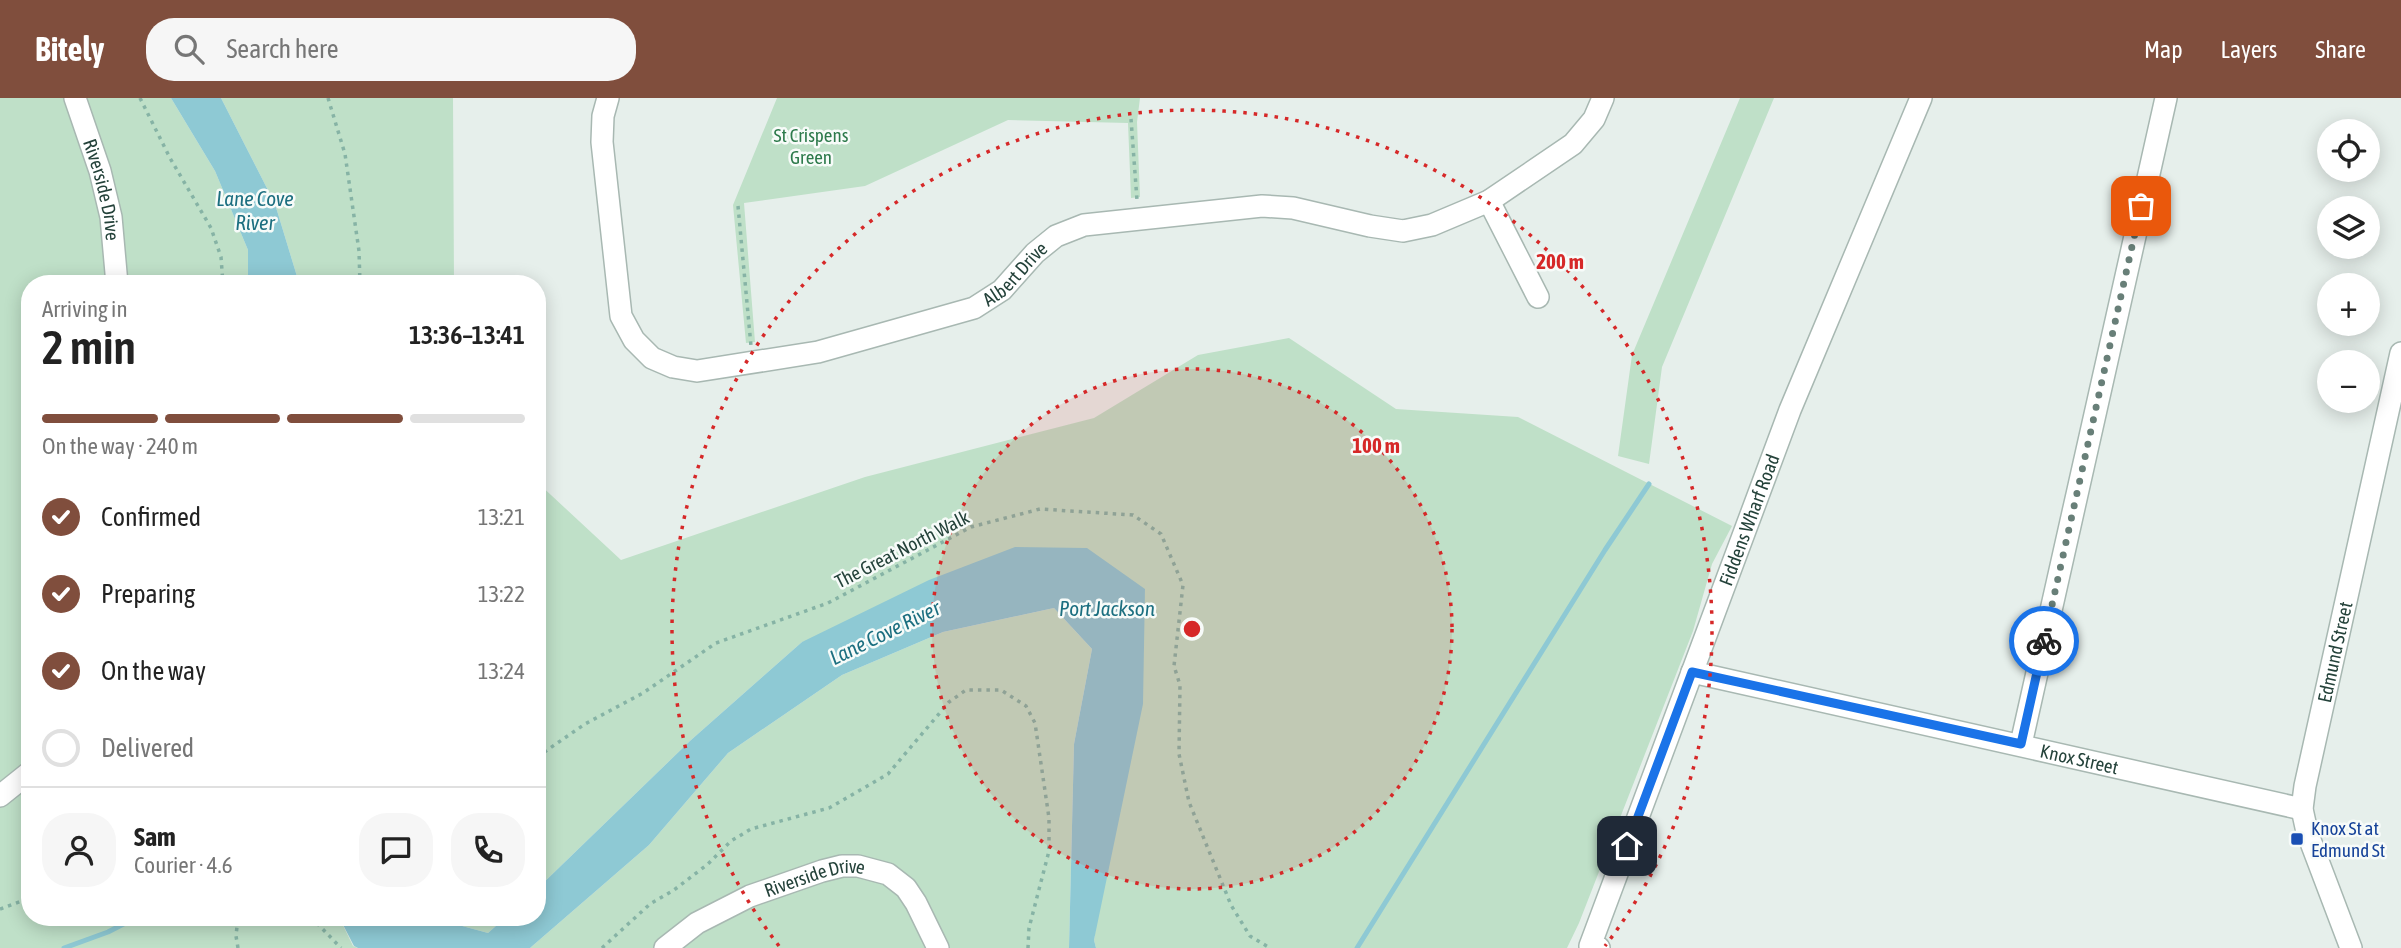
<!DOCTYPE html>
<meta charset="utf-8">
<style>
:root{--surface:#fff;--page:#f6f6f6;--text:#222;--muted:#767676;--line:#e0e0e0;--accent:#804e3d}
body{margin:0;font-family:"Asap Condensed",sans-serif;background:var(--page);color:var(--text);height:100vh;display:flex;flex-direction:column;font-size:26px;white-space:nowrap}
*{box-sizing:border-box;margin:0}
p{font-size:23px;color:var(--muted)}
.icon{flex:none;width:38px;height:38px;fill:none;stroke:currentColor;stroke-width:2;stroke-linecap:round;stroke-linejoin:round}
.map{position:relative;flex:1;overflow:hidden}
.drawer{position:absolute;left:21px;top:177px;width:525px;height:651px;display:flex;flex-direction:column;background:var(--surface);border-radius:28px;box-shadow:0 4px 18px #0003}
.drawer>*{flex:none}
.buttons{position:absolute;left:2317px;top:21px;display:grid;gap:14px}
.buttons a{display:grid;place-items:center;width:63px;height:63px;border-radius:50%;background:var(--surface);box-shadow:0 4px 18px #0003;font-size:35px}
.pin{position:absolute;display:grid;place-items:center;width:60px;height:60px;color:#fff;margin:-30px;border-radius:14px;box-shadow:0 4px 10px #0006}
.courier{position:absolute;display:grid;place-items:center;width:70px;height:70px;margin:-35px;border:5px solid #1a73e8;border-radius:50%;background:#fff;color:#222;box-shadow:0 2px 9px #0007}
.summary em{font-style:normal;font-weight:600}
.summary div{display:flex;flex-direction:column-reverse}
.summary{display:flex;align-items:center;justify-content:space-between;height:119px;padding:0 21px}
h1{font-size:46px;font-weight:600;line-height:52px}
.bar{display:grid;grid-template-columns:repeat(4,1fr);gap:10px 7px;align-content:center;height:84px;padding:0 21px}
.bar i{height:9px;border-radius:5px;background:var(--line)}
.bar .selected{background:var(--accent)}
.bar p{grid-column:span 4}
.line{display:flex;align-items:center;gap:18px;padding:0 21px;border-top:2px solid var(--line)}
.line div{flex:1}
.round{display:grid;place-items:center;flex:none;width:74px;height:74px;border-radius:28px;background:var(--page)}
ol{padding:0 21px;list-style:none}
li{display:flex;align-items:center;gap:21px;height:77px}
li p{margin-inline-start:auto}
li .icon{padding:7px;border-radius:50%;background:var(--accent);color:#fff;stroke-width:4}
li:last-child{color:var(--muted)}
li i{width:38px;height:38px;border:4px solid var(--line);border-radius:50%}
header{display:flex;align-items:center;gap:42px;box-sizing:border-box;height:98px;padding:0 35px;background:var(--accent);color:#fff}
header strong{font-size:33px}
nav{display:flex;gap:38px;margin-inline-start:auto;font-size:24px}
.search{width:490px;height:63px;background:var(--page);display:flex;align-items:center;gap:18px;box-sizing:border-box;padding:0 24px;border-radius:28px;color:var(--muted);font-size:26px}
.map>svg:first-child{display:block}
.green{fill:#bfe0c8}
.water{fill:#8ec9d4}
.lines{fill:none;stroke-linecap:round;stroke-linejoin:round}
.stream{stroke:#8ec9d4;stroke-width:5}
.minor-casing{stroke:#a8b8b2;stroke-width:24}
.path{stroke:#86b3a5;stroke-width:3.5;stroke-dasharray:3.5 5;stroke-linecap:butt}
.minor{stroke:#fff;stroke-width:21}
.done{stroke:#687f78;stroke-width:7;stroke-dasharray:0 12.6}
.route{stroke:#1a73e8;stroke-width:9}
.ring{fill:none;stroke:#d62828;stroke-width:3.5;stroke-dasharray:3.5 7}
.transit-dot{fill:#1a4fb4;stroke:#f7fbf9;stroke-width:2.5}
.labels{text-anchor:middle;stroke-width:5;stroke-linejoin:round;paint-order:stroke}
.park-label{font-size:19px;fill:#2d7a4b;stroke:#f7fbf9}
.street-label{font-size:19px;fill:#24423a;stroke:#f7fbf9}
.transit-label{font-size:19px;fill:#164399;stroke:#f7fbf9;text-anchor:start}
.water-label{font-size:21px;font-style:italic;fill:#1c6f80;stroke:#f7fbf9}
.centre{fill:#d62828;stroke:#f7fbf9;stroke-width:3.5}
.ring-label{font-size:21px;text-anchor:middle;font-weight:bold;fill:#d62828;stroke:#f7fbf9;stroke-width:5;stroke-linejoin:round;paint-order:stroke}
</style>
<header>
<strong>Bitely</strong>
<div class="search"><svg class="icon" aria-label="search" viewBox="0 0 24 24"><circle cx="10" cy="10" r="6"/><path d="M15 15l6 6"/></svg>Search here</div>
<nav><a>Map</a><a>Layers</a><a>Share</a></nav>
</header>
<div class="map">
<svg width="2401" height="850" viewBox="0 0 2401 850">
<rect width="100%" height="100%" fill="#e6efeb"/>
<path class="green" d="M 0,0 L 171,0 L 215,73 L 248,152 L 248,185 L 30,186 L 30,819 L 339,819 L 353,848 L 358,850 L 0,850 Z
M 221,0 L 453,0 L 454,185 L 299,185 L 275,106 Z
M 777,0 L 1140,0 L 1137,24 L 1140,99 L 1131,100 L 1128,25 L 1008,22 L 865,88 L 744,105 L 755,244 L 746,245 L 733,107 Z
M 1740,0 L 1774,0 L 1662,269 L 1649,366 L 1618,358 L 1632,257 Z
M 1289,240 L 1396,311 L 1518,319 L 1732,428 L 1712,466 L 1693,533 L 1579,825 L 1567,850 L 1096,850 L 1094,842 L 1145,492 L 802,544 L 691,642 L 537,791 L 537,384 L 621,462 L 865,379 L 1094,320 L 1198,257 Z
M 1054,510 L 1092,551 L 1074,646 L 1069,850 L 530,850 L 649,747 L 728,655 L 842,577 L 943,534 Z
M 429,819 L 506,819 L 488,835 Z"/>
<path class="water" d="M 171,0 L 221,0 L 275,106 L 299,185 L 248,185 L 248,152 L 215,73 Z
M 1015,449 L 1087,450 L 1145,491 L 1143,606 L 1094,842 L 1096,850 L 1069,850 L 1074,646 L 1092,551 L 1054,510 L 943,534 L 842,577 L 728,655 L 649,747 L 530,850 L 358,850 L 354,848 L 339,819 L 429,819 L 488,835 L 506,819 L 537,819 L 537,791 L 691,642 L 802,544 L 929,482 Z"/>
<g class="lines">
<path class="stream" d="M 64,850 L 108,834 L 137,819
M 1357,850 L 1605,452 L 1649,386"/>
<g class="minor-casing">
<g id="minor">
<path id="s1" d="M 75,0 L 100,73 L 111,119 L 117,186"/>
<path id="s2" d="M 608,0 L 603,18 L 602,44 L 621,218 L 634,242 L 652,260 L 673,269 L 697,273 L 818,254 L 974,210 L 1002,192 L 1035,155 L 1056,138 L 1084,127 L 1262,108 L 1293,110 L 1370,128 L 1403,133 L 1432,127 L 1489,103 L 1573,46 L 1594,21 L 1603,0"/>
<path d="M 1489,103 L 1538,199"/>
<path id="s3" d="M 1692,574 L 2302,711"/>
<path d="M 2021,646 L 2166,0"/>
<path d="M 0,698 L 30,674"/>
<path id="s4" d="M 665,850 L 697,825 L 750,798 L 822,773 L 842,768 L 858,768 L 888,776 L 906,790 L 916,805 L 938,850"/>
<path id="s5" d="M 1599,850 L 1590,848 L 1790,312 L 1921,0"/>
<path id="s6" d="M 2351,850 L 2307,734 L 2302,711 L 2305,688 L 2401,255"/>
</g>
</g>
<path class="path" d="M 140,0 L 170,60 L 211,130 L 221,159 L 223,186
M 328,0 L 345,56 L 359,153 L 360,186
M 1131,21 L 1137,102
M 738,108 L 751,248
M 537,659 L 585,626 L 643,595 L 716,545 L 828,505 L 971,429 L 1040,411 L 1133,417 L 1161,436 L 1183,487 L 1174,568 L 1180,587 L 1179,656 L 1189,704 L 1231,807 L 1250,838 L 1270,850
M 0,811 L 30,800
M 311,819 L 341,850
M 238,850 L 236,838 L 238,819
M 602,850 L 650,806 L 674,792 L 708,766 L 731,743 L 751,731 L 829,710 L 888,676 L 949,604 L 966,592 L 1001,592 L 1026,608 L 1035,625 L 1049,720 L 1049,753 L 1029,830 L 1028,850"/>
<use href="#minor" class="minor"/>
</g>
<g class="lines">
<path class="done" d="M 2044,543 L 2141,108"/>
<path class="route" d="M 1627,748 L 1692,574 L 2021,646 L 2044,543"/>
</g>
<circle cx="1192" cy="531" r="260" fill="#d62828" fill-opacity=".12"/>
<g class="ring">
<circle cx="1192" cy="531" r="260"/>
<path d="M779 848A520 520 0 1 1 1605 848"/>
</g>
<rect class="transit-dot" x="2290" y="734" width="14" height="14" rx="3.5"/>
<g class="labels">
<g class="park-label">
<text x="811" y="44">St Crispens<tspan x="811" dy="22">Green</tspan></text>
</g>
<g class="street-label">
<text dy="7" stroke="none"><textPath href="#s1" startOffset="96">Riverside Drive</textPath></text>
<text dy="7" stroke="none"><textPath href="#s2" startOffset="658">Albert Drive</textPath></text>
<text dy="7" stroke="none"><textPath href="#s5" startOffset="464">Fiddens Wharf Road</textPath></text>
<text transform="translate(902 451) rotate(-27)" y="7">The Great North Walk</text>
<text dy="7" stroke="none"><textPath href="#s6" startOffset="308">Edmund Street</textPath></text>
<text dy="7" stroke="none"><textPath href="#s3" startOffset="397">Knox Street</textPath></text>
<text dy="7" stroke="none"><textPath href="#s4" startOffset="168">Riverside Drive</textPath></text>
</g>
<g class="transit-label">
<text x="2311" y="737">Knox St at<tspan x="2311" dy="22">Edmund St</tspan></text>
</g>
<g class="water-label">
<text x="255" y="108">Lane Cove<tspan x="255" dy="24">River</tspan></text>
<text x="1107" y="518">Port Jackson</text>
<text transform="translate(885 535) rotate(-26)" y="7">Lane Cove River</text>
</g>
</g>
<circle cx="1192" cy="531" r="10" class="centre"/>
<g class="ring-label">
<text x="1560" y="171">200 m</text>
<text x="1376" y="355">100 m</text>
</g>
</svg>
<div class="buttons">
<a><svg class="icon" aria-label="locate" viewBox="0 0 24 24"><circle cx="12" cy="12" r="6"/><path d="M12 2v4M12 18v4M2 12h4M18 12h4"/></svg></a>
<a><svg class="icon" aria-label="layers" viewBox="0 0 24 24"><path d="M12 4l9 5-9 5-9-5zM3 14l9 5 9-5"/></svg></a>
<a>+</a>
<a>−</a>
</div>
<div class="pin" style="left:2141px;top:108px;background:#ea580c"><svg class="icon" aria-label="bag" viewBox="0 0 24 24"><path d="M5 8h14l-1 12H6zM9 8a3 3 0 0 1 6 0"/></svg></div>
<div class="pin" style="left:1627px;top:748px;background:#1f2937"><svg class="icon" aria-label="home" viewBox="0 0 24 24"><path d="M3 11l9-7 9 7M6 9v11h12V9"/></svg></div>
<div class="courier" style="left:2044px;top:543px"><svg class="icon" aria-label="bike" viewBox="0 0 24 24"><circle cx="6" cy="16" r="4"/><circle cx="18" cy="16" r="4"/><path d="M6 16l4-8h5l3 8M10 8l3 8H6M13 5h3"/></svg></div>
<section class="drawer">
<div class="summary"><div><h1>2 min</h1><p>Arriving in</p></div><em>13:36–13:41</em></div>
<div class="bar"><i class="selected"></i><i class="selected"></i><i class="selected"></i><i></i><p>On the way · 240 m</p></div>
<ol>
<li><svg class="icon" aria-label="check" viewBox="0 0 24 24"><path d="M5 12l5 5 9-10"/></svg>Confirmed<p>13:21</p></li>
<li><svg class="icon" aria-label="check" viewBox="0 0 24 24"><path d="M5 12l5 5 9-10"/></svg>Preparing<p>13:22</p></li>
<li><svg class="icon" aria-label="check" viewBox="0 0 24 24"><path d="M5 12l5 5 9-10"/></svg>On the way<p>13:24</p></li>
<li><i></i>Delivered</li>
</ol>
<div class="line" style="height:126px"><a class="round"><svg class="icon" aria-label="person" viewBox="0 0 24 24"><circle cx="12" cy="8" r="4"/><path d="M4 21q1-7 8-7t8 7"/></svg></a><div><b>Sam</b><p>Courier · 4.6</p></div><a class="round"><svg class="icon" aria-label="chat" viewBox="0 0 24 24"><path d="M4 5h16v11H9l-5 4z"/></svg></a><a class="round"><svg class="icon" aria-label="phone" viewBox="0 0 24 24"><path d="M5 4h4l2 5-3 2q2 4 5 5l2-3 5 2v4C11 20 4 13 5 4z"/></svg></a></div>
</section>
</div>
